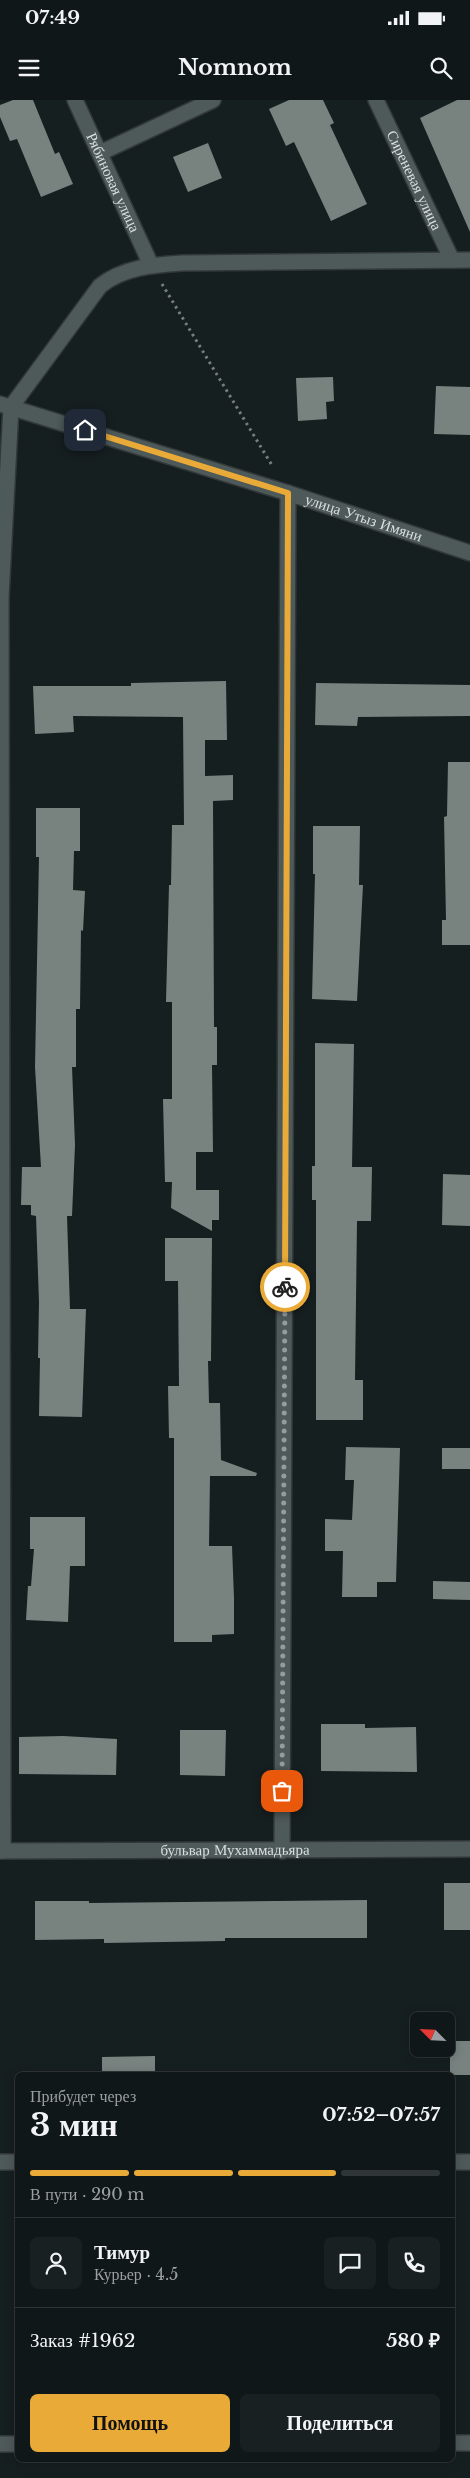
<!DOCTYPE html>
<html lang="ru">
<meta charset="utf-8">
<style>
:root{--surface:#101718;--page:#192021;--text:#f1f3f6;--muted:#9c9fa2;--line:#303637;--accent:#eaaa38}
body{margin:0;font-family:"Libre Baskerville",serif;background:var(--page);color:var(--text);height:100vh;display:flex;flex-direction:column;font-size:19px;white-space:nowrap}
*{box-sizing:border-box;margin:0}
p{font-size:16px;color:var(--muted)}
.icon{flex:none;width:28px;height:28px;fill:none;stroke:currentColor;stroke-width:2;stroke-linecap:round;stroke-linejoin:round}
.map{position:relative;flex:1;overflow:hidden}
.details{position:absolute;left:15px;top:1972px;width:440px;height:390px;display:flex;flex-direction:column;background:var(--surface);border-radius:8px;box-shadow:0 2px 12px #0003,0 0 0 1px var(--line)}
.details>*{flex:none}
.needle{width:32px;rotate:294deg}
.tools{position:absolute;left:410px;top:1912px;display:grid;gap:10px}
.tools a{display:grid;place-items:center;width:45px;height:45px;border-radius:8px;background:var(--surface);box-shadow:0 2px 12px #0003,0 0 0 1px var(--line);font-size:25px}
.pin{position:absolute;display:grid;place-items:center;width:42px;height:42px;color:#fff;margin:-21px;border-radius:10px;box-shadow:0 2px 8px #0006}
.courier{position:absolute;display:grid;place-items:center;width:50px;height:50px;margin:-25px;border:4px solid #eaaa38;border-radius:50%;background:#fff;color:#222;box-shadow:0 1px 6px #0007}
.overview em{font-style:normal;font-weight:700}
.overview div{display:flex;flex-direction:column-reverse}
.overview{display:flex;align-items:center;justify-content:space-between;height:85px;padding:0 15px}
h1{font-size:32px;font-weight:700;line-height:38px}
.bar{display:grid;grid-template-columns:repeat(4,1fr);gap:8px 5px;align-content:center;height:60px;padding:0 15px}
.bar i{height:6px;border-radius:4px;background:var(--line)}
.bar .current{background:var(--accent)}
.bar p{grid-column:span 4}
.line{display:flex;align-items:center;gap:12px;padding:0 15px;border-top:1px solid var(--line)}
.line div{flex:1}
.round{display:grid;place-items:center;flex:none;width:52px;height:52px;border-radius:8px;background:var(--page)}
.primary-button{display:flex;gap:10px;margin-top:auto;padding:10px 15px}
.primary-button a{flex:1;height:58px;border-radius:8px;background:var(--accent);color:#111;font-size:20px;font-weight:700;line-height:58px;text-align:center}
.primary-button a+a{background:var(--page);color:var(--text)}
.status{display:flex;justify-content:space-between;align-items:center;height:35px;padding:0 25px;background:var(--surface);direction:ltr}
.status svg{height:14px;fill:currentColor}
header{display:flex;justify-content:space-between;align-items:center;height:65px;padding:0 15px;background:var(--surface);font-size:22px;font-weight:700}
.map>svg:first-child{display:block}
.building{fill:#788380}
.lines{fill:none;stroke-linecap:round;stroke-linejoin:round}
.minor-casing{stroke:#323838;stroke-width:18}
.path{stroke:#777e7f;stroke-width:3;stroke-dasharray:2.5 4;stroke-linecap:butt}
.minor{stroke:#4e5959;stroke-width:15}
.done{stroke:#959c9c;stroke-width:5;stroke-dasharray:0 9}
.route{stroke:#eaaa38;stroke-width:6}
.labels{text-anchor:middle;stroke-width:5;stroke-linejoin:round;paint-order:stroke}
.street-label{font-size:15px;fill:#d9dfdf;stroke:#050808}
</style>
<div class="status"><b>07:49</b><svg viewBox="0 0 49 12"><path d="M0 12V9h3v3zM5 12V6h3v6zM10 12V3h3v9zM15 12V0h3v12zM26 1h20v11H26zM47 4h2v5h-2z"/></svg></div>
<header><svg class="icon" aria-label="menu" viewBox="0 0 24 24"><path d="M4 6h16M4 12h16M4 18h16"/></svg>Nomnom<svg class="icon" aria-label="search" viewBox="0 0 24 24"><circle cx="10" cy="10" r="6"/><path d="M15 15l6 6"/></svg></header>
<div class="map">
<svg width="470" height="2378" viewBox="0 0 470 2378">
<rect width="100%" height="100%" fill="#161f20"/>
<path class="building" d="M 13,0 L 33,0 L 55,54 L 59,52 L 73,84 L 41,97 L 17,39 L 10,41 L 0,17 L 0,5 Z
M 289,0 L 323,0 L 334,23 L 330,25 L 367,104 L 331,121 L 294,42 L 286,46 L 269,9 Z
M 457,0 L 470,0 L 470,132 L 420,18 Z
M 208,43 L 222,78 L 188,92 L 173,57 Z
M 333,277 L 334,301 L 326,302 L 327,319 L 298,321 L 296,278 Z
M 436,286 L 470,287 L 470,335 L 434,334 Z
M 226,581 L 227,640 L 205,640 L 205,676 L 233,675 L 233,700 L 213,701 L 214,927 L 217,927 L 217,965 L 212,965 L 213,1052 L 196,1052 L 196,1090 L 219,1090 L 219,1120 L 212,1120 L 212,1131 L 171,1108 L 172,1082 L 165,1082 L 163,999 L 172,999 L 172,902 L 166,902 L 169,785 L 171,785 L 172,725 L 184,725 L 183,617 L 73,616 L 74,632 L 35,634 L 33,586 L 131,586 L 131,583 Z
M 316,583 L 470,585 L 470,616 L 358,617 L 357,626 L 315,625 Z
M 448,662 L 470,662 L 470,845 L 442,845 L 442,820 L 446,820 L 444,717 L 447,716 Z
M 36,708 L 80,708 L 80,751 L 74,751 L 73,790 L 85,791 L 83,831 L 81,830 L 80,909 L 76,909 L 76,967 L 72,967 L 75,1045 L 72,1116 L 67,1116 L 70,1209 L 86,1209 L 82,1317 L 39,1316 L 40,1258 L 38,1258 L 39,1202 L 36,1116 L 31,1115 L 31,1105 L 21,1105 L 22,1067 L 41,1067 L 35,967 L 39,757 L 36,757 Z
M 313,726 L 360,726 L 359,785 L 363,785 L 357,901 L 312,899 L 315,774 L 313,774 Z
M 315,943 L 354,944 L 352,1067 L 372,1067 L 371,1121 L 357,1121 L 355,1280 L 363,1280 L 363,1320 L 316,1320 L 316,1100 L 312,1100 L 312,1066 L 315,1066 Z
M 443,1074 L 470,1075 L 470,1126 L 442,1125 Z
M 165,1138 L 212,1138 L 211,1261 L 208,1261 L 209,1303 L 220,1303 L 221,1360 L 257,1373 L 256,1376 L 210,1376 L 209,1446 L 232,1446 L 234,1498 L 234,1534 L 212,1535 L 212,1542 L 174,1542 L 174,1338 L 169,1338 L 168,1286 L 179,1286 L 178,1181 L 165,1181 Z
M 346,1347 L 400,1348 L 396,1482 L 377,1482 L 377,1497 L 342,1497 L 343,1451 L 325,1451 L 325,1419 L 352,1420 L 354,1380 L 345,1380 Z
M 442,1348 L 470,1348 L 470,1369 L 442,1369 Z
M 30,1417 L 85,1417 L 85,1466 L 70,1466 L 68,1522 L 26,1520 L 28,1486 L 31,1486 L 34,1449 L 30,1449 Z
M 433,1481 L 470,1482 L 470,1500 L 433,1499 Z
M 321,1624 L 365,1624 L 365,1628 L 416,1627 L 417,1672 L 321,1671 Z
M 180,1630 L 226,1630 L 225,1676 L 180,1675 Z
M 63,1636 L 117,1639 L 116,1675 L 19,1674 L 19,1637 Z
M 444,1783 L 470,1783 L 470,1830 L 444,1830 Z
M 367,1800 L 367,1838 L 225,1838 L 225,1841 L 104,1843 L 104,1839 L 35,1840 L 35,1801 L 89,1801 L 89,1803 Z
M 450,1941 L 470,1941 L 470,1975 L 450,1975 Z
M 155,1956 L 155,1975 L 102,1975 L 102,1957 Z"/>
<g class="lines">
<g class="minor-casing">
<g id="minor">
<path id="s1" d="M 75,0 L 151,165"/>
<path id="s2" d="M 376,0 L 452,160"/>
<path d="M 100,53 L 213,0"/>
<path id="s3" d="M 0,304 L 288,393 L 470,453"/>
<path id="s4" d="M 0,1751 L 470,1749"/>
<path d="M 3,1751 L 1,497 L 11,307 L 100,186 C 123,167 154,165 183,163 L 470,160"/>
<path d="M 282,1751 L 288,393"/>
<path d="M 0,2062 L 18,2062"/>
<path d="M 452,2062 L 470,2062"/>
<path d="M 452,2343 L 470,2343"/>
<path d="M 0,2344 L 18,2344"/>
</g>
</g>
<path class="path" d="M 162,184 L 273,367"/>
<use href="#minor" class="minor"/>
</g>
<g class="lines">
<path class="done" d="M 282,1691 L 285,1187"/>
<path class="route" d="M 85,330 L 288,393 L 285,1187"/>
</g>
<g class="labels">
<g class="street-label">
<text dy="5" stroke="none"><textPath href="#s2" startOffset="89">Сиреневая улица</textPath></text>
<text dy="5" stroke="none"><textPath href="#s1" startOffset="91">Рябиновая улица</textPath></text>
<text dy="5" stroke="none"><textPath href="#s3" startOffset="381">улица Утыз Имяни</textPath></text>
<text dy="5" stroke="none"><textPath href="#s4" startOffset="235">бульвар Мухаммадьяра</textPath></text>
</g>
</g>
</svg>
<div class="tools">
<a><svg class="needle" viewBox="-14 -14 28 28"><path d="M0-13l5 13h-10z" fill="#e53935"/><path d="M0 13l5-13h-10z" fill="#9c9fa2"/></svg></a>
</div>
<div class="pin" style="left:282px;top:1691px;background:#ea580c"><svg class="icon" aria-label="bag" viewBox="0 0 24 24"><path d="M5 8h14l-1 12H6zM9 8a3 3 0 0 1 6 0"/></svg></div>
<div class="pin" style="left:85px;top:330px;background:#1f2937"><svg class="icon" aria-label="home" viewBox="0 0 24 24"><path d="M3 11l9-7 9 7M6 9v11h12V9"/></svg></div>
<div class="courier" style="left:285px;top:1187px"><svg class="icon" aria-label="bike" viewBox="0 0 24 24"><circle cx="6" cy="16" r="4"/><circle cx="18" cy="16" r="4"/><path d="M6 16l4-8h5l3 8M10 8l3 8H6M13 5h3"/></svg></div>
<section class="details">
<div class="overview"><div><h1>3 мин</h1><p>Прибудет через</p></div><em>07:52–07:57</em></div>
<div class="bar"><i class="current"></i><i class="current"></i><i class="current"></i><i></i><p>В пути · 290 m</p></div>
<div class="line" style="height:90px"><a class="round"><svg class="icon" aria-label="person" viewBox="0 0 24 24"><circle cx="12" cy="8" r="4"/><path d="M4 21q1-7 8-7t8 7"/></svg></a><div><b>Тимур</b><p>Курьер · 4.5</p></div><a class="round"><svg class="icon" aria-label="chat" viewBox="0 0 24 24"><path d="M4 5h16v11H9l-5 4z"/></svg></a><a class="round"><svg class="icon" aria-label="phone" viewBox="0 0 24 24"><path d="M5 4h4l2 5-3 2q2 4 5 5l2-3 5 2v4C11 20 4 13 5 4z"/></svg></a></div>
<div class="line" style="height:65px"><div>Заказ #1962</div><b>580 ₽</b></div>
<div class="primary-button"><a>Помощь</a><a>Поделиться</a></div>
</section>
</div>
